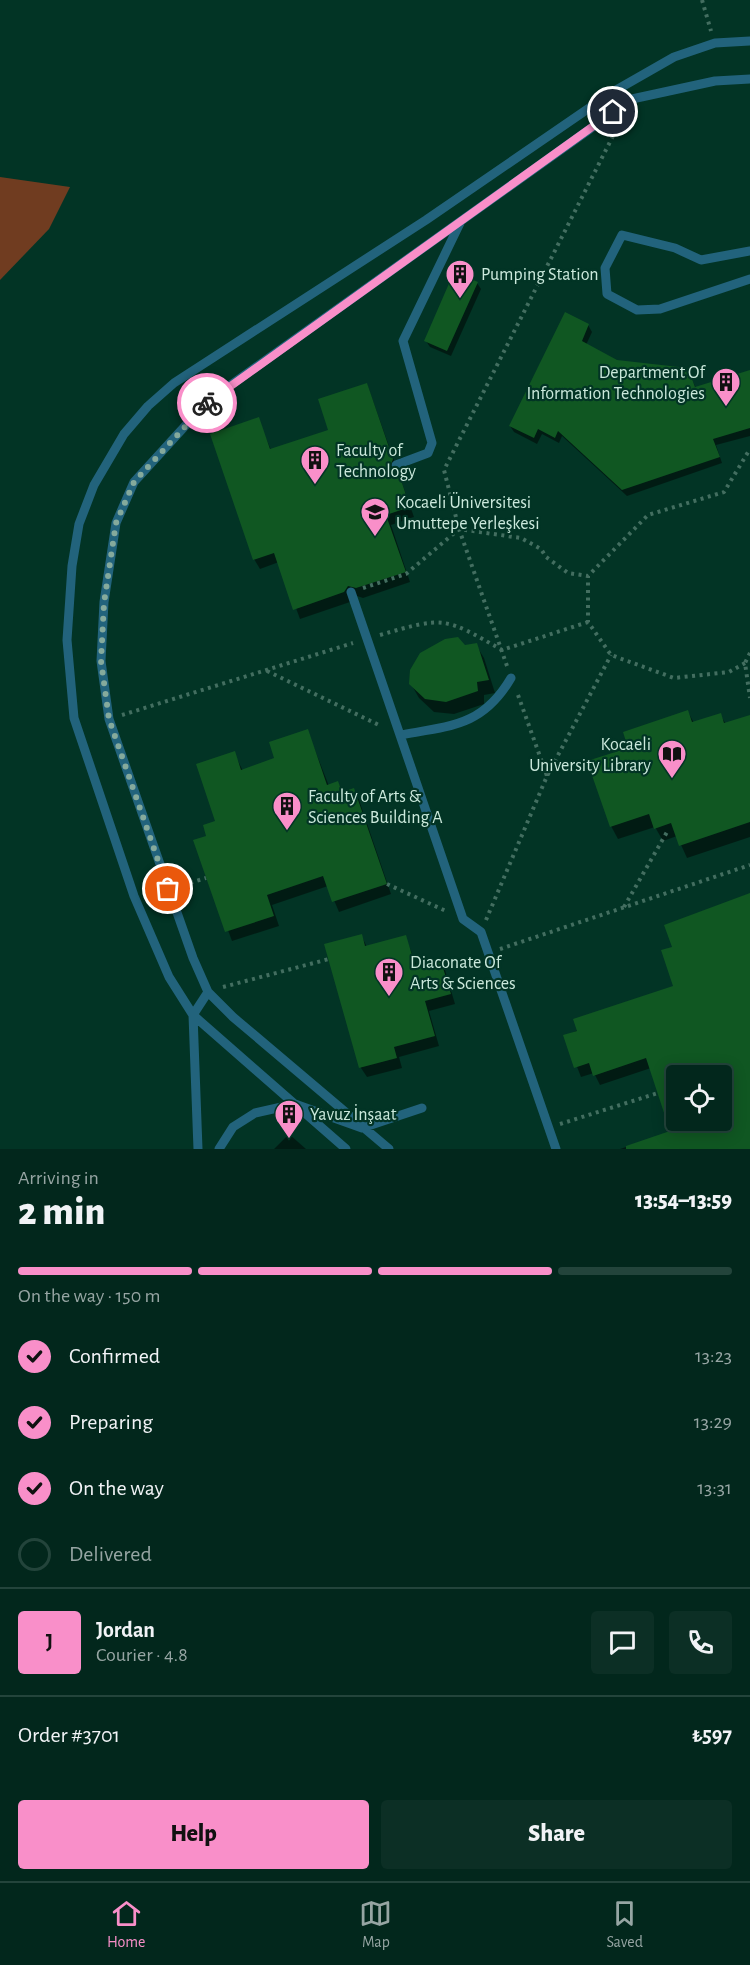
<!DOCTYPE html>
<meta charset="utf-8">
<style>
:root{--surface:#02271c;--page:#0c2f25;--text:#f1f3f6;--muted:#96a5a3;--line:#23443b;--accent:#f98fc9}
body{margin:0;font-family:"Alegreya Sans",sans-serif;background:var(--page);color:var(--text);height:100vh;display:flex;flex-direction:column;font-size:22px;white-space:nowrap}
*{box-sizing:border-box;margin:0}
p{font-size:20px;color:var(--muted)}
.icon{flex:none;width:33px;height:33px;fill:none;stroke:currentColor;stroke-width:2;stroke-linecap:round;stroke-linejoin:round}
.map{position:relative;height:1149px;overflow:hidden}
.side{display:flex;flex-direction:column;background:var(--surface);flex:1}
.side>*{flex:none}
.fabs{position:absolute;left:666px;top:1065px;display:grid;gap:12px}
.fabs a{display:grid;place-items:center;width:66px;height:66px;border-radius:6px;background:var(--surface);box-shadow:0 3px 15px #0003,0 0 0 2px var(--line);font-size:30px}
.pin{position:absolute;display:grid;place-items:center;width:51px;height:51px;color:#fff;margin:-26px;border:3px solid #fff;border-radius:50%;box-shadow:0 2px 6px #0007}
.courier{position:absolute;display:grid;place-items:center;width:60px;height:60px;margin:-30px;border:4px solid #f98fc9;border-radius:50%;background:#fff;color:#222;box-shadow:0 2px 8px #0007}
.head em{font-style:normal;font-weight:800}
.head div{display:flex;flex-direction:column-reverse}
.head{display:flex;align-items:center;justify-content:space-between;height:102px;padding:0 18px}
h1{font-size:39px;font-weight:800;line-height:45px}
.bar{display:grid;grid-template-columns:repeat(4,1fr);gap:9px 6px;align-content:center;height:72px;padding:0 18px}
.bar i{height:8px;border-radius:4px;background:var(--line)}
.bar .on{background:var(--accent)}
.bar p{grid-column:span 4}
.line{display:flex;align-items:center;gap:15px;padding:0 18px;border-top:2px solid var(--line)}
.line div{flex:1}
.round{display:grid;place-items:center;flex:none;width:63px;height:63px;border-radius:6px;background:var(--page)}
ol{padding:0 18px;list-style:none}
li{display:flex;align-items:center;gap:18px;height:66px}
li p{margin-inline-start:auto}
li .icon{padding:6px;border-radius:50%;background:var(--accent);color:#111;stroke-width:4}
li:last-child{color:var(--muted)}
li i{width:33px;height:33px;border:3px solid var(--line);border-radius:50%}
.button{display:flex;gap:12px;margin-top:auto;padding:12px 18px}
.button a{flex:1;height:69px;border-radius:6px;background:var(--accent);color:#111;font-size:24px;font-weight:800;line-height:69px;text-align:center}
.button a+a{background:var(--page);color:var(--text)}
.tab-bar{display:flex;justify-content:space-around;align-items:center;height:84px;border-top:2px solid var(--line);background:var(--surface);font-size:16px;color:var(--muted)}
.tab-bar a{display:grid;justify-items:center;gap:3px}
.tab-bar .on{color:var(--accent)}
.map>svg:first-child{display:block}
.green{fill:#703c20}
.shadow{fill:#0007;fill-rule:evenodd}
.building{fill:#105722;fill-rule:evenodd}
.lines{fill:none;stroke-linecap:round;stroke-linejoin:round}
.path{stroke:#436e60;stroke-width:4;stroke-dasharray:3 4.5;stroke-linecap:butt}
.lane{stroke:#22637c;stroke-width:9}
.done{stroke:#85aa9c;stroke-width:6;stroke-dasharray:0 10.8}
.route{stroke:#f98fc9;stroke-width:8}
.labels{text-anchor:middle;stroke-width:4.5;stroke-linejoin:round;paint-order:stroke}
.poi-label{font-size:18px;fill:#cbe9dc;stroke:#023425;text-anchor:start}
</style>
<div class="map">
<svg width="750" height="1149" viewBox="0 0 750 1149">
<rect width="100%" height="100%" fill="#023425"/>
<path class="green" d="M 0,177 L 70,187 L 49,229 L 0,280 Z"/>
<path class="shadow" d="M 477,283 L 481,289 L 451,356 L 430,347 L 426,341 Z
M 588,325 L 592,332 L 586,345 L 616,361 L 687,370 L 696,388 L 750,371 L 750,436 L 716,445 L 722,463 L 627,496 L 562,436 L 559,443 L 542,434 L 537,444 L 514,432 L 510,426 Z
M 367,384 L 414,517 L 391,525 L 410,582 L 363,598 L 354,595 L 350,602 L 300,619 L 279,562 L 260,569 L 254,559 L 258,419 L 271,450 L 330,431 Z
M 476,645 L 484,658 L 495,693 L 484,695 L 484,704 L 454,714 L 434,712 L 419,698 L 411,684 L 464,646 Z
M 688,712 L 694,723 L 720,715 L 726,724 L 750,716 L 750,837 L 687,858 L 677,836 L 663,841 L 655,827 L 618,839 L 611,826 L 630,749 Z
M 307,730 L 329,786 L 338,783 L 344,793 L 354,790 L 359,800 L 391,894 L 339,912 L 328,886 L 272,905 L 279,926 L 232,941 L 195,841 L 208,837 L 217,822 L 234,753 L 243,771 L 276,759 Z
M 750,894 L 750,1149 L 620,1149 L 672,1132 L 651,1068 L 600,1085 L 594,1073 L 581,1077 L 565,1036 L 675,987 L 674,948 ZM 676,1076 L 722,1076 L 722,1120 L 676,1120 Z
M 361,935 L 367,947 L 405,936 L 417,966 L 440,960 L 445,970 L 455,1004 L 429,1011 L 439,1046 L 399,1057 L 402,1068 L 367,1077 L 361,1068 L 326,945 Z
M 289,1134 L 306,1149 L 274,1149 Z"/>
<path class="building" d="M 454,272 L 478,282 L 447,351 L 424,341 Z
M 565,312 L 589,324 L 582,341 L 617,360 L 688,368 L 695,387 L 750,370 L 750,428 L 713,439 L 720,457 L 622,490 L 558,431 L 555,438 L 538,429 L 534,438 L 509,426 Z
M 367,383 L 393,459 L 390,467 L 398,471 L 410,507 L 386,515 L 406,572 L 356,588 L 348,586 L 344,592 L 293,610 L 274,553 L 253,560 L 210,434 L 259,417 L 270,449 L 328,430 L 318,399 Z
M 458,637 L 465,645 L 477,643 L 489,680 L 477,682 L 478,691 L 446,702 L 425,699 L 409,684 L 410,670 L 420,653 L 445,639 Z
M 688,710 L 692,722 L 721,713 L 724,723 L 750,715 L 750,822 L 679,846 L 671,823 L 654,829 L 649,814 L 610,827 L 587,761 L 628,748 L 623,732 Z
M 308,729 L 327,785 L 338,781 L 342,792 L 354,788 L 387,884 L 332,902 L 323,876 L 267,895 L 274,916 L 225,932 L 193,840 L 206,836 L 203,825 L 215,821 L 196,764 L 235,751 L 241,770 L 274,758 L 269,742 Z
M 750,893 L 750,1149 L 626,1149 L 626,1146 L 670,1131 L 646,1058 L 593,1076 L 589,1063 L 574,1068 L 563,1035 L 577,1031 L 573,1019 L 673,986 L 661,950 L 672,947 L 664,925 ZM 676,1076 L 722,1076 L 722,1120 L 676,1120 Z
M 362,934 L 365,946 L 406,935 L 415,965 L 440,958 L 451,994 L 425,1001 L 435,1036 L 394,1047 L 397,1058 L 359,1068 L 324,944 Z"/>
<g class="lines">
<path class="path" d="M 702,0 L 711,31
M 363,588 L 406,574 L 459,529 L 521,538 L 541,549 L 546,557 L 568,573 L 588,576
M 380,635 C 445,616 444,617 502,650 L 588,622
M 750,653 L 745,663 L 750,698
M 745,663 L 729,672 L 674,678 L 611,655 L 588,622 L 588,576 L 648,515 L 724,492 L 750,449
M 507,666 L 459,529 L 444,470 L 616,130
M 267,671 L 381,726
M 518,695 L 547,776
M 122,715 L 353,643
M 387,884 L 446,911
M 183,885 L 206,878
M 624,907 L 667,832
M 486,920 L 547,776 L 611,655
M 500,949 L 750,865
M 223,987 L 329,959
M 560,1124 L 658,1093"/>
<path class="lane" d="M 750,251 L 701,260 L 675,248 L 622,235 L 605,268 L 607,294 L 637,310 L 660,309 L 750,279
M 396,465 L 428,453 L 432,443 L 403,341 L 460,223
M 351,592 L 463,919 L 481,932 L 556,1149
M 400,735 C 451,726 483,726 511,678
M 198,1149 L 193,1015 L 208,992
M 219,1149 L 233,1127 L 255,1113 L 295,1104 L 362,1128 L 422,1108
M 346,1149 L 193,1015 L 169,977 L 134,896 L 74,718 L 67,640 L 72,566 L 79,524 L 94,485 L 124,434 L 148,406 L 174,383 L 426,220 L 611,93 L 674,57 L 715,43 L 750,41
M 389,1149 L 233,1017 L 208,992 L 193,958 L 109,719 L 101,661 L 104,602 L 116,523 L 134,482 L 207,402 L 632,99 L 715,81 L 750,79"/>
</g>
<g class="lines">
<path class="done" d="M 168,889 L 109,719 L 101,661 L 104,603 L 116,523 L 134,482 L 207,403"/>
<path class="route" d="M 207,403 L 613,112"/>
</g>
<defs>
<g id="building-pin" transform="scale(1.5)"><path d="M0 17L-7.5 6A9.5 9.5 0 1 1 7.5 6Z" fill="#f98fc9" stroke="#023425"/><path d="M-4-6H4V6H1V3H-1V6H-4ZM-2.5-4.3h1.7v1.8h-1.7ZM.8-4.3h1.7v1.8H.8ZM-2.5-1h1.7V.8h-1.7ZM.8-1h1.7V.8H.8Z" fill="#111"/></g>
<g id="university-pin" transform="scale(1.5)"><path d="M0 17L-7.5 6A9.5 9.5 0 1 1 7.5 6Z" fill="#f98fc9" stroke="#023425"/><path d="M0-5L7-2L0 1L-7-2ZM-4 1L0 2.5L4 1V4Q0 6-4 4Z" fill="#111"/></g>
<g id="library-pin" transform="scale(1.5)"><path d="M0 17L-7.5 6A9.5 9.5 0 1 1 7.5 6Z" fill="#f98fc9" stroke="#023425"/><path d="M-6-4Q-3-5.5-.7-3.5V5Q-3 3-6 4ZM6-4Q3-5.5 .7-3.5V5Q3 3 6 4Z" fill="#111"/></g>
</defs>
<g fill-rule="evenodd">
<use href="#building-pin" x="460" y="274"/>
<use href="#building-pin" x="726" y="382"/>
<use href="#building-pin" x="315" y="460"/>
<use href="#university-pin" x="375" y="512"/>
<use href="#library-pin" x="672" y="754"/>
<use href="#building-pin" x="287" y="806"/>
<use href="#building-pin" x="389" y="972"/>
<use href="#building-pin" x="289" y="1114"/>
</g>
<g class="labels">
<g class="poi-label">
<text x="481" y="280">Pumping Station</text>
<text x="705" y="378" text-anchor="end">Department Of<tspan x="705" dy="21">Information Technologies</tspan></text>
<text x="336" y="456">Faculty of<tspan x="336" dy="21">Technology</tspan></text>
<text x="396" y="508">Kocaeli Üniversitesi<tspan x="396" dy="21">Umuttepe Yerleşkesi</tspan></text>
<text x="651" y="750" text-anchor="end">Kocaeli<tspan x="651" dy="21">University Library</tspan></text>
<text x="308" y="802">Faculty of Arts &amp;<tspan x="308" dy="21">Sciences Building A</tspan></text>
<text x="410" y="968">Diaconate Of<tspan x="410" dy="21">Arts &amp; Sciences</tspan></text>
<text x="310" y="1120">Yavuz İnşaat</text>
</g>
</g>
</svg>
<div class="fabs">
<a><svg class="icon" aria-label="locate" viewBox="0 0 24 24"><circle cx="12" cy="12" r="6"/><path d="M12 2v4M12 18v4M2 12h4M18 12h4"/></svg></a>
</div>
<div class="pin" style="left:168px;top:889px;background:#ea580c"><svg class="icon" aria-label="bag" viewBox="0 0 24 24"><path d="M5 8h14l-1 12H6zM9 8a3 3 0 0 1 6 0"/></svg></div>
<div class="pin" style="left:613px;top:112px;background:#1f2937"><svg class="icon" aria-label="home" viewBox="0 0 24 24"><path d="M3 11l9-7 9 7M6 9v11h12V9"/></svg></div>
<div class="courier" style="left:207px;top:403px"><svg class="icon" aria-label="bike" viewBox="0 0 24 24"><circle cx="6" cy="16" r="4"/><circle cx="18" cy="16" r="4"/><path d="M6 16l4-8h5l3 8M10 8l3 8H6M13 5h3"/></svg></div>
</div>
<section class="side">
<div class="head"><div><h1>2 min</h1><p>Arriving in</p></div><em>13:54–13:59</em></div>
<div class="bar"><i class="on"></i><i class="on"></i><i class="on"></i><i></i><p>On the way · 150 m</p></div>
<ol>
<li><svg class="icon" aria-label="check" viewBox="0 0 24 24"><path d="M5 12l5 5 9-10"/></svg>Confirmed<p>13:23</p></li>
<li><svg class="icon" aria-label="check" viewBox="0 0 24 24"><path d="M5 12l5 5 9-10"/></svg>Preparing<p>13:29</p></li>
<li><svg class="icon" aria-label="check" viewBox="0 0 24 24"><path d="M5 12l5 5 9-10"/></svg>On the way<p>13:31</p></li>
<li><i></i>Delivered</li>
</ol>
<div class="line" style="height:108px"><b class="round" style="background:var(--accent);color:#111">J</b><div><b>Jordan</b><p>Courier · 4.8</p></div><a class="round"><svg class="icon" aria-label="chat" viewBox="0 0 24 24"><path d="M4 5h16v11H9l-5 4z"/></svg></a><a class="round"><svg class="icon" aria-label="phone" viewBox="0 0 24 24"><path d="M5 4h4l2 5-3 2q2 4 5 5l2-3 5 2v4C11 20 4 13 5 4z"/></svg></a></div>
<div class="line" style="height:78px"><div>Order #3701</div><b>₺597</b></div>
<div class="button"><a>Help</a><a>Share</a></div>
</section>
<nav class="tab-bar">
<a class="on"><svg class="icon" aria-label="home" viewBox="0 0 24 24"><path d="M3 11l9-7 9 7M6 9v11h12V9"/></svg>Home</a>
<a><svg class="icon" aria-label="map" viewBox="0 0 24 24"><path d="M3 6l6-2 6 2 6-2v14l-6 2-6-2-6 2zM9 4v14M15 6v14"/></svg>Map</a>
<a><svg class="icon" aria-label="saved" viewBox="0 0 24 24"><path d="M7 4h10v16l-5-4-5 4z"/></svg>Saved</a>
</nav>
